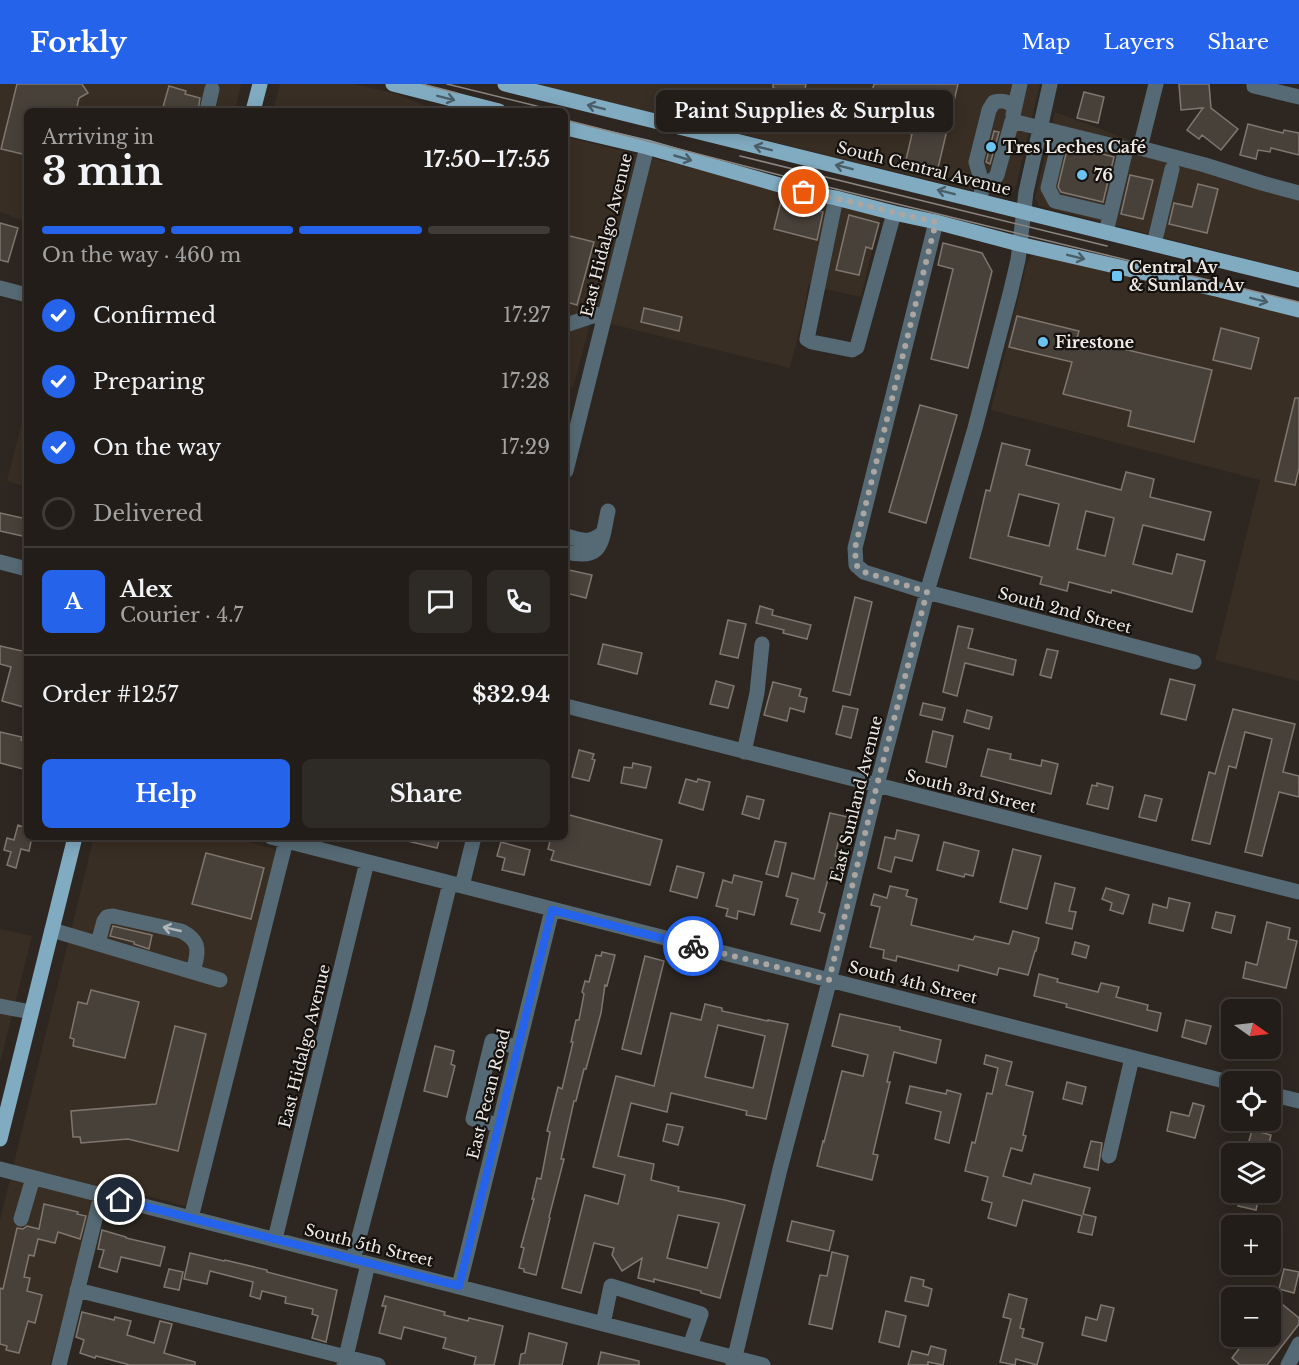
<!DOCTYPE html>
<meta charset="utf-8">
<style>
:root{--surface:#221d19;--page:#2e2a26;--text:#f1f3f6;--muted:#a2a2a2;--line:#3f3b38;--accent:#2563eb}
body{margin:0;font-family:"Libre Baskerville",serif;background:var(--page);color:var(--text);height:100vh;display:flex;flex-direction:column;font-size:22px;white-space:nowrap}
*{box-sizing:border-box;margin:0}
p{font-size:20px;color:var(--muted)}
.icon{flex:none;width:33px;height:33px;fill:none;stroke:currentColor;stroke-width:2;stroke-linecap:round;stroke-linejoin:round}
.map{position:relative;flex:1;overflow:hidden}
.details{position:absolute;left:24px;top:24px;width:544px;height:732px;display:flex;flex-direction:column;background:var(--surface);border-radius:9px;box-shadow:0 3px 15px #0003,0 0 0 2px var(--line)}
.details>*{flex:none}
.needle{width:39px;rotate:104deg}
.controls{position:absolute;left:1221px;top:915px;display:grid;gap:12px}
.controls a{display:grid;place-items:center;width:60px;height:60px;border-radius:9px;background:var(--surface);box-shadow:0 3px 15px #0003,0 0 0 2px var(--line);font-size:30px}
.pin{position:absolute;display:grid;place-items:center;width:51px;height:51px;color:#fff;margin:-26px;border:3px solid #fff;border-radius:50%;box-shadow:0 2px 6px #0007}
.courier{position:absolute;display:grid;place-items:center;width:60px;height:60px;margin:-30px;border:4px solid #2563eb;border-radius:50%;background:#fff;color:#222;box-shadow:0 2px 8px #0007}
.bubble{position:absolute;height:42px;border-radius:9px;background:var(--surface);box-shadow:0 3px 15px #0003,0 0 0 2px var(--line);font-size:20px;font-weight:700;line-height:42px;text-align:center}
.overview em{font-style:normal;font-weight:700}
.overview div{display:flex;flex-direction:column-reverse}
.overview{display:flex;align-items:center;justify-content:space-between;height:102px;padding:0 18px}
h1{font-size:39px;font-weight:700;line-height:45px}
.bar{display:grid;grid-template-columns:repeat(4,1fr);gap:9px 6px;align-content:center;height:72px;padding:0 18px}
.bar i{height:8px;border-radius:4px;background:var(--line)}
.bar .on{background:var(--accent)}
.bar p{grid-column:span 4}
.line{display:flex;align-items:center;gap:15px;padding:0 18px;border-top:2px solid var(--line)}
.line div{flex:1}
.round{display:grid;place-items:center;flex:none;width:63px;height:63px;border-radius:9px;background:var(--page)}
ol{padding:0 18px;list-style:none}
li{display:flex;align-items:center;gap:18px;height:66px}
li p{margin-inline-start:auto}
li .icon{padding:6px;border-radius:50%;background:var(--accent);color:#fff;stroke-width:4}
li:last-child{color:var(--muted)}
li i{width:33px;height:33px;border:3px solid var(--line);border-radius:50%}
.button{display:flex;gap:12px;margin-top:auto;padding:12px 18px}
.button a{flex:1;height:69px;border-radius:9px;background:var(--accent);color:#fff;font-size:24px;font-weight:700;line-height:69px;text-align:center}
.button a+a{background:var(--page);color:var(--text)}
header{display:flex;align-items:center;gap:36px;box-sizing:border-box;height:84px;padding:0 30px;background:var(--accent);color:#fff}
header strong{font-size:28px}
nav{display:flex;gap:33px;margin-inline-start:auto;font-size:21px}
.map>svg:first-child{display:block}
.built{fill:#392e23}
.building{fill:#48413a;stroke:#7f776f;stroke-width:1.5;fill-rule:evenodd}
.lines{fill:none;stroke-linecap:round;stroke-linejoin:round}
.minor{stroke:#566a75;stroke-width:15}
.major{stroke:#81abc1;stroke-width:15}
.tram{stroke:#8b8580;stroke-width:1.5}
.oneway{stroke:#4a5e68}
.oneway2{stroke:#b2b7b9}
.done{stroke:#aba6a1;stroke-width:6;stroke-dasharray:0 10.8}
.route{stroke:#2563eb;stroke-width:8}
.poi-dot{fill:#6ac3f1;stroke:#14110e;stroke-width:2}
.labels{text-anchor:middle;stroke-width:4.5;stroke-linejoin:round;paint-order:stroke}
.poi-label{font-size:16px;font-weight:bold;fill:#efeae6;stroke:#14110e;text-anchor:start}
.street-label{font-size:16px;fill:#efeae6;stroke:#14110e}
</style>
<header>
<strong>Forkly</strong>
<nav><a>Map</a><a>Layers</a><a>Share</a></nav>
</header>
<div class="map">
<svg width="1299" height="1281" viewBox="0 0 1299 1281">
<rect width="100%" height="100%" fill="#2e2721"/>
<path class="built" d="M 0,0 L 241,0 L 235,27 L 27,27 L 27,137 L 11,133 L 11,131 L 0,128 Z
M 280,0 L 354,0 L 397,10 L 438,27 L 273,27 Z
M 533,0 L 1040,0 L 1015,106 L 1008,113 L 1003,114 L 738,49 Z
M 1055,28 L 1135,58 L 1169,76 L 1234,99 L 1299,114 L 1299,188 L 1039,122 L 1035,114 Z
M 566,53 L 881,130 L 861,213 L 808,201 L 804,228 L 790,284 L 591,235 L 573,304 L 566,302 Z
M 1040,169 L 1299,233 L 1299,597 L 1215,576 L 1260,396 L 991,326 L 1027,179 L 1031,173 L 1035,170 Z
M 27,319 L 27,403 L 7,397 Z
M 94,753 L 241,753 L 240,756 L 278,766 L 189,1123 L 99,1099 L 50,1281 L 0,1281 L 0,1136 Z
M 0,845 L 32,852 L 0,979 Z"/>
<path class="building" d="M 17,0 L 82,0 L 88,9 L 79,14 L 76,27 L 27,27 L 27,71 L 1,65 Z
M 773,0 L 806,0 L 804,11 L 773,4 Z
M 874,0 L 958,0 L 937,88 L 905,80 L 912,50 L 864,38 Z
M 1179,0 L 1209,0 L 1211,24 L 1238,45 L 1221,66 L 1202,51 L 1199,55 L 1187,46 L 1203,24 L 1181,26 Z
M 169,2 L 186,7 L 185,10 L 200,14 L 198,27 L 178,27 L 163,23 Z
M 1084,8 L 1104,13 L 1098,39 L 1077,34 Z
M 1248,40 L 1283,49 L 1284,46 L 1299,49 L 1299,71 L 1271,64 L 1270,68 L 1258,66 L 1256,75 L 1240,71 Z
M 994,47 L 999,48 L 990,80 L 986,78 Z
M 1068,61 L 1114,73 L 1103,118 L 1061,108 L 1058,103 Z
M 1130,91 L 1153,96 L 1143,135 L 1121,130 Z
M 1198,100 L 1218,105 L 1207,149 L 1169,140 L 1174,119 L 1192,123 Z
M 781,117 L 823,128 L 817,156 L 774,145 Z
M 849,131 L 879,139 L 872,165 L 866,163 L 859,191 L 836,186 Z
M 0,139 L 18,144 L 8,178 L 0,176 Z
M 566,151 L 594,158 L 577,221 L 566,218 Z
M 943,159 L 982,169 L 992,187 L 968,284 L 931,275 L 953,185 L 938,181 Z
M 644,224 L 682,233 L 679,247 L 641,238 Z
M 1017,232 L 1079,247 L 1077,254 L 1212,286 L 1194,358 L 1128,342 L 1131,327 L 1063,310 L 1072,278 L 1009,263 Z
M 1221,244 L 1259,254 L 1251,285 L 1213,276 Z
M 1295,314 L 1299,314 L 1299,384 L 1295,401 L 1275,397 Z
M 920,321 L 957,331 L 926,439 L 889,428 Z
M 1002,359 L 1030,366 L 1026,381 L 1121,406 L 1126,388 L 1154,395 L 1150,413 L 1211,428 L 1204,456 L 1143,441 L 1133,480 L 1172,490 L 1177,470 L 1205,477 L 1192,528 L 1112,506 L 1111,509 L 1069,498 L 1067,507 L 1040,500 L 1042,493 L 970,474 L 986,406 L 990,407 ZM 1019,410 L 1059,420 L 1049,462 L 1008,452 ZM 1086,427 L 1114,434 L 1105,472 L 1077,465 Z
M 0,429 L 27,435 L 27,453 L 0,447 Z
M 569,486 L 592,491 L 586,514 L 566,509 L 566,501 Z
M 855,513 L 872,518 L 850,611 L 833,607 Z
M 760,522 L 773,526 L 772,531 L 811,541 L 807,555 L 783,549 L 784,546 L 756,539 Z
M 728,536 L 746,540 L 738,574 L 720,570 Z
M 958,542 L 973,545 L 968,564 L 1016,576 L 1013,591 L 965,579 L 957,612 L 943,608 Z
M 603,560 L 642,569 L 637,590 L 598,580 Z
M 0,562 L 27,568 L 27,583 L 24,598 L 27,599 L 27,624 L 2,617 L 11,583 L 0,580 Z
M 1047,565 L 1058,567 L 1051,594 L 1040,591 Z
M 1170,595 L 1195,601 L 1186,636 L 1161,630 Z
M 716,597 L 734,602 L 728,624 L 710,620 Z
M 773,598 L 801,605 L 799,612 L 807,614 L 804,628 L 790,624 L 787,637 L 764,631 Z
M 923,619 L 945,624 L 942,636 L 920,631 Z
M 843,622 L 858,625 L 851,654 L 836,650 Z
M 1233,625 L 1295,640 L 1283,688 L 1299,692 L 1299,713 L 1279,708 L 1262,772 L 1245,768 L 1272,655 L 1245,648 L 1236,684 L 1229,682 L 1210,760 L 1192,756 L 1209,688 L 1215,690 Z
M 967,626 L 992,633 L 989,645 L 964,638 Z
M 933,647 L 953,652 L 946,683 L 926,678 Z
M 0,648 L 22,653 L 21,656 L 27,658 L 27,686 L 0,679 Z
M 988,665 L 1011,670 L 1010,675 L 1041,682 L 1042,676 L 1058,680 L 1051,710 L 981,692 Z
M 579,666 L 594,670 L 592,675 L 595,676 L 589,697 L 572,693 Z
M 633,679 L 651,683 L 646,704 L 621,699 L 624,683 L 632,684 Z
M 686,695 L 697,698 L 698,695 L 710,698 L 703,726 L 679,719 Z
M 1097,699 L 1113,703 L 1108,725 L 1087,720 L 1092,701 L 1097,702 Z
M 1145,711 L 1162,715 L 1156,737 L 1139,733 Z
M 747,712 L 764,716 L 759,735 L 742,730 Z
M 830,729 L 848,733 L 844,751 L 840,750 L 835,772 L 839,773 L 836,786 L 831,784 L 819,828 L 825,830 L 820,847 L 791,840 L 798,815 L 786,812 L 792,789 L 814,795 Z
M 566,730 L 662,756 L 650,801 L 551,776 L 554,767 L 548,765 L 551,753 L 566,753 Z
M 18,741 L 27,744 L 27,753 L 32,753 L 29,767 L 21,765 L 16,784 L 7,781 L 11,768 L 4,766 L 7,754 L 14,756 Z
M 897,746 L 919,751 L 912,777 L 895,773 L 891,788 L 878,784 L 885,753 L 895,755 Z
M 407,753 L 440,753 L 437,764 L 407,757 Z
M 775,757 L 786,759 L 778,793 L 766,790 Z
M 501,758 L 530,766 L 524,791 L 502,786 L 505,774 L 497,772 Z
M 944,758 L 979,767 L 973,792 L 965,790 L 964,793 L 937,786 Z
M 1013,765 L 1041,772 L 1027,825 L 1000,818 Z
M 206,769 L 264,784 L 251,835 L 192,820 Z
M 677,782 L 704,789 L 697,814 L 670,807 Z
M 734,791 L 762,798 L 754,831 L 738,827 L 737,835 L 726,832 L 728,825 L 716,822 L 723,796 L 732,799 Z
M 1055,799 L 1075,804 L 1069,827 L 1076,828 L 1072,845 L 1046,839 Z
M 890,802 L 908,806 L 906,812 L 917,815 L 911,841 L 973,856 L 975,852 L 1009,860 L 1013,847 L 1039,854 L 1036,867 L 1035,867 L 1028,891 L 999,884 L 997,891 L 959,881 L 958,887 L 897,872 L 896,877 L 883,874 L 884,866 L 870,863 L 880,823 L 871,821 L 874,810 L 887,814 Z
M 1106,804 L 1129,811 L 1123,830 L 1110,826 L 1112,819 L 1102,815 Z
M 1169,814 L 1190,819 L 1183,847 L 1149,839 L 1153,820 L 1167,824 Z
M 1216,828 L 1235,832 L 1231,849 L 1212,844 Z
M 1267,838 L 1290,844 L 1288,855 L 1297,857 L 1286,904 L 1243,894 L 1246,878 L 1257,881 Z
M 113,842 L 152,851 L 149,865 L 134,860 L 134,858 L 110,852 Z
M 1075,858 L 1089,862 L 1086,874 L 1072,870 Z
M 602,868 L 615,871 L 607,902 L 605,901 L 601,929 L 586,985 L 584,985 L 576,1017 L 574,1017 L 561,1075 L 564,1075 L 549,1133 L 550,1134 L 536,1191 L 524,1188 L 524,1185 L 519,1184 L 524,1164 L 521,1163 L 534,1115 L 532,1115 L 537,1094 L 541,1095 L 543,1085 L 550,1048 L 547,1047 L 558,1003 L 562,1005 L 573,958 L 571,958 L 576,936 L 579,936 L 584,910 L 582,908 L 585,897 L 589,898 L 596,871 L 601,872 Z
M 645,872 L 664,877 L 641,970 L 622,965 Z
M 1039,890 L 1058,895 L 1057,898 L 1098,908 L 1101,899 L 1119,903 L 1116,913 L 1148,921 L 1147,926 L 1161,929 L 1157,947 L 1066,923 L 1067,920 L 1034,912 Z
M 91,906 L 139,918 L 125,974 L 73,962 L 74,955 L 70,954 L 78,918 L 87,920 Z
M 705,920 L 722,924 L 722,927 L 768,937 L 768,936 L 788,940 L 766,1035 L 746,1031 L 747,1027 L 671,1009 L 667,1028 L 631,1019 L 618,1072 L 654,1080 L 651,1096 L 679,1103 L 678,1107 L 725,1116 L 745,1121 L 720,1214 L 701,1209 L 701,1207 L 654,1195 L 654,1198 L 638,1194 L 642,1174 L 622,1187 L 612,1171 L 614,1164 L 594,1159 L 581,1209 L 562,1204 L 585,1111 L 618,1120 L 625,1091 L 593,1083 L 616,992 L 654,1002 L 671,929 L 701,936 ZM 718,941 L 765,952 L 753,1004 L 705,993 ZM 678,1131 L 719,1139 L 707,1184 L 667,1174 Z
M 840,930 L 900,943 L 900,946 L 941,956 L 936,979 L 894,968 L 887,998 L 890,998 L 873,1070 L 878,1071 L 872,1096 L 817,1082 L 823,1057 L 824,1058 L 842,987 L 863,992 L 868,971 L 832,962 Z
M 1186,936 L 1211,942 L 1206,960 L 1182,953 Z
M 175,942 L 206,950 L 178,1067 L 128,1055 L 81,1059 L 80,1053 L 73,1053 L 71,1027 L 156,1020 Z
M 435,962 L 454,967 L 451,980 L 455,982 L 447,1013 L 424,1007 Z
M 1234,964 L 1268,964 L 1265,976 L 1234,968 Z
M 986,971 L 1012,978 L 1006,1001 L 1033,1008 L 1023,1051 L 1026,1052 L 1022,1067 L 1011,1064 L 1003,1092 L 1031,1100 L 1034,1090 L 1090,1104 L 1083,1130 L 1096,1133 L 1092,1151 L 1078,1148 L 1082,1132 L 1023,1116 L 1016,1142 L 988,1134 L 992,1119 L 982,1116 L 988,1093 L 965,1087 L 972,1058 L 975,1059 L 987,1009 L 992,1010 L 998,984 L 984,980 Z
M 1067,998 L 1086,1003 L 1082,1020 L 1063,1015 Z
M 910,1002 L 946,1010 L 947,1006 L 961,1010 L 949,1059 L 935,1055 L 941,1028 L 906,1019 Z
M 1193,1019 L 1204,1022 L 1195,1054 L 1167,1047 L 1171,1028 L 1189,1032 Z
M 667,1040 L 683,1043 L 678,1061 L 663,1057 Z
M 1252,1046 L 1271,1051 L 1267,1070 L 1254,1070 L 1246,1068 Z
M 1091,1057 L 1102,1059 L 1098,1086 L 1084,1083 Z
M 1242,1108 L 1259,1112 L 1256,1126 L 1238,1122 Z
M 44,1120 L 78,1128 L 77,1130 L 86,1132 L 80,1155 L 58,1148 L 55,1159 L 38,1155 L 34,1172 L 29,1171 L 24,1193 L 30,1194 L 27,1207 L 42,1211 L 35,1239 L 28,1237 L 19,1269 L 6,1266 L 7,1262 L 0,1260 L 0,1204 L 3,1205 L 17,1144 L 23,1145 L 27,1142 L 39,1145 Z
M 792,1137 L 834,1147 L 829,1167 L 787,1157 Z
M 102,1146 L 126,1153 L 126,1154 L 165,1163 L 160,1182 L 121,1173 L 117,1188 L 99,1183 L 104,1166 L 98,1165 Z
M 832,1168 L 848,1172 L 832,1245 L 809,1240 L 820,1191 L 827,1192 Z
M 190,1169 L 224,1177 L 225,1176 L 267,1186 L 267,1188 L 337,1206 L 326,1258 L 312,1254 L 318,1232 L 312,1230 L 313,1225 L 285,1219 L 286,1213 L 262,1207 L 260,1215 L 250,1212 L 253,1198 L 210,1187 L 207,1200 L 184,1195 Z
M 169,1185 L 183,1188 L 179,1206 L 164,1203 Z
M 1284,1185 L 1299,1188 L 1294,1209 L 1279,1205 Z
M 911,1193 L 924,1196 L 923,1202 L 932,1205 L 928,1222 L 905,1217 Z
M 1009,1210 L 1027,1215 L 1020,1244 L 1024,1245 L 1022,1253 L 1043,1259 L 1037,1281 L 1016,1275 L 1015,1281 L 1000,1278 L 1011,1235 L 1003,1233 Z
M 385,1212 L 445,1228 L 444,1231 L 468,1237 L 469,1234 L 503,1242 L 494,1281 L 474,1281 L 476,1273 L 443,1264 L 446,1254 L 404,1243 L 401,1255 L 379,1249 L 386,1222 L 382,1222 Z
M 1277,1216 L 1299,1234 L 1299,1240 L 1267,1281 L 1240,1281 L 1232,1274 L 1249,1252 L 1270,1252 L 1270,1225 Z
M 1101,1221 L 1114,1224 L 1106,1257 L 1082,1251 L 1086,1233 L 1097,1236 Z
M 886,1227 L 906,1232 L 899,1263 L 879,1258 Z
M 82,1228 L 114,1236 L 115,1233 L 131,1237 L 127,1251 L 154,1259 L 160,1237 L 172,1240 L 164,1269 L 195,1278 L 195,1281 L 130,1281 L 96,1272 L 95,1274 L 80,1269 L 84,1256 L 76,1253 Z
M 529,1249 L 567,1259 L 562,1281 L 519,1281 L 521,1270 L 525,1269 Z
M 931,1262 L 946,1266 L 943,1281 L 928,1278 L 928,1281 L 908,1281 L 912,1267 L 928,1271 Z
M 601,1268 L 639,1277 L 639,1281 L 598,1281 Z"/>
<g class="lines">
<path class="minor" d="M 1156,0 L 1140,64 L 1205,81 L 1262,99 L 1299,109
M 1254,0 L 1254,2 L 1299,13
M 207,27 L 212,5
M 1013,31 L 1020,0
M 1061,50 L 1048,104 L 1055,117 L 1110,130
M 721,53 L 727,27
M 983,102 L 976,78 L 989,26 L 994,18 C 1003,16 1009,17 1014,24
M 836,114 L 807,255 L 812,258 L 852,266 L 857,263 L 894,129
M 979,117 L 983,102 L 995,94 L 997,91 L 1012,37 L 1126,65 L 1106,148
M 936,138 L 855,464 L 856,481 L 864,488 L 927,508 L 1194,578
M 1154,160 L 1172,85
M 0,204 L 27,211
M 566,241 L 605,228
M 566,387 L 647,63
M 566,452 C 583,456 589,461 604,448
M 566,468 C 604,477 601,458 608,427
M 0,478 L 27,485
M 566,622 L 1299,808
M 744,668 L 757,609 L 762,560
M 271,753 L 1232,999
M 462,802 L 474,753
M 52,846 L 220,896
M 98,859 L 104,837 L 107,833 L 113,832 L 181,847 C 202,857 198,869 193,888
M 0,922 L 31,928
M 1270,1010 L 1299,1017
M 499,1041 L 473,1035 L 492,957 L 518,963
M 1109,1072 L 1132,974
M 0,1085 L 763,1281
M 191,1134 L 286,757
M 21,1135 L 33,1094
M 275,1155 L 367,778
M 353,1176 L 419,925 L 450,799
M 459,1202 L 552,826
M 77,1206 L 378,1281
M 603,1240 L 611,1202 L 701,1230 L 690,1262
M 59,1281 L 101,1111
M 344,1281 L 368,1180
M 733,1281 L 780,1085 L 826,910 L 877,701 L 927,508 L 975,344 L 1010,210 L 1018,176 L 1026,108 L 1050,0
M 1288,1281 L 1299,1260"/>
<path class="major" d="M 393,0 L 499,27
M 505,0 L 1299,196
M 253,27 L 260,0
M 566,44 L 647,63 L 804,108 L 836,114 L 894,129 L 936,138 L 1019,160 L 1220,206 L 1299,226
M 0,1055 L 75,753"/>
<path class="tram" d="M 422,0 L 457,9
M 447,0 L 557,27
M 566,36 L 795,95 L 1299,218
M 740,72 L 1107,162"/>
</g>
<defs><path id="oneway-shaft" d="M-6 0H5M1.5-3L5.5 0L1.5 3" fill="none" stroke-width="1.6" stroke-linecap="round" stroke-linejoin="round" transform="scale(1.5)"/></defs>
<g class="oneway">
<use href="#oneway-shaft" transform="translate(446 14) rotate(14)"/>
<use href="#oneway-shaft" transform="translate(596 23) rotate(-166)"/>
<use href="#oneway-shaft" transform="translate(763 64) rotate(-166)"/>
<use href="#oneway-shaft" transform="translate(683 74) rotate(16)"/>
<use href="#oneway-shaft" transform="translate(844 83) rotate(-166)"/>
<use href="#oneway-shaft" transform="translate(946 108) rotate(-166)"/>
<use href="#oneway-shaft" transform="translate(1076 173) rotate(14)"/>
<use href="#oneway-shaft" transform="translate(1259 216) rotate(14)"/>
</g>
<use class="oneway2" href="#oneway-shaft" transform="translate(172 845) rotate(-167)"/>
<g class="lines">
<path class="done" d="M 693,862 L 829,896 L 877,701 L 927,508 L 864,488 L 856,481 L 855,464 L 936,138 C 892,129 849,116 804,108"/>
<path class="route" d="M 120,1116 L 459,1202 L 552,826 L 693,862"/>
</g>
<g class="poi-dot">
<circle cx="991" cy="63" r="6"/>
<circle cx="1082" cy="91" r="6"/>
<rect x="1111" y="186" width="12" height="12" rx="3"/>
<circle cx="1043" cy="258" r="6"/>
</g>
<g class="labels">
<g class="poi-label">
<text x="1003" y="69">Tres Leches Café</text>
<text x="1094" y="97">76</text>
<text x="1129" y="189">Central Av<tspan x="1129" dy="18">&amp; Sunland Av</tspan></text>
<text x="1055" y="264">Firestone</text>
</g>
<g class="street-label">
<text transform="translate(924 84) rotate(14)" y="6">South Central Avenue</text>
<text transform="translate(606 151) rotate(-76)" y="6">East Hidalgo Avenue</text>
<text transform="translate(1065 526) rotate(15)" y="6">South 2nd Street</text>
<text transform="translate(971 707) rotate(14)" y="6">South 3rd Street</text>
<text transform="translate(856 715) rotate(-76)" y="6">East Sunland Avenue</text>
<text transform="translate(913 898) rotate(14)" y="6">South 4th Street</text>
<text transform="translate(304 962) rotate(-76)" y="6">East Hidalgo Avenue</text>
<text transform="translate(488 1010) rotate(-76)" y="6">East Pecan Road</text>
<text transform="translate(369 1161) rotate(14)" y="6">South 5th Street</text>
</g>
</g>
</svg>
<div class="controls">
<a><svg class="needle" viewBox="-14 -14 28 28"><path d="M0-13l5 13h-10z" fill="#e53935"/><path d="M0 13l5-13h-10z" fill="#a2a2a2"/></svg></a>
<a><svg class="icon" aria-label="locate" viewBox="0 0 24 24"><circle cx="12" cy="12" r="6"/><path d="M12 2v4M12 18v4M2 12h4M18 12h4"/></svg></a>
<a><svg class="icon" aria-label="layers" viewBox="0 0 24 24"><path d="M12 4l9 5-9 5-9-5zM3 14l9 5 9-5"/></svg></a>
<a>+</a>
<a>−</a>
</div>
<div class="pin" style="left:804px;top:108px;background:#ea580c"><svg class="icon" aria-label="bag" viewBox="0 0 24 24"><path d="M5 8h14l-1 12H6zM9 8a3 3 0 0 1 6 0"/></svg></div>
<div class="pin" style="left:120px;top:1116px;background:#1f2937"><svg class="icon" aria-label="home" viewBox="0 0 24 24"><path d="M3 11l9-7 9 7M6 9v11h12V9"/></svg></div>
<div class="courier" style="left:693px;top:862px"><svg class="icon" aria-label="bike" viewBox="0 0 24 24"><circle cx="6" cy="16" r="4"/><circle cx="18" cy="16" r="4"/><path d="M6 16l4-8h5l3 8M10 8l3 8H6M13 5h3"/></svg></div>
<div class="bubble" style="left:656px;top:6px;width:297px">Paint Supplies &amp; Surplus</div>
<section class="details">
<div class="overview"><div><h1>3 min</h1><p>Arriving in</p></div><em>17:50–17:55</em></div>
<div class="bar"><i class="on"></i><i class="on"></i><i class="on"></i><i></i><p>On the way · 460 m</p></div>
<ol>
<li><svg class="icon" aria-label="check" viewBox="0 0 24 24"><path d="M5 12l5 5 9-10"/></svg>Confirmed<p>17:27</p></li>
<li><svg class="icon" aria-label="check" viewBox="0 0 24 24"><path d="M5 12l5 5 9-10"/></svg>Preparing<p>17:28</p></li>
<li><svg class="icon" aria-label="check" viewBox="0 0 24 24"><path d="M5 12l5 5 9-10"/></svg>On the way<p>17:29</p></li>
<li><i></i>Delivered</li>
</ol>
<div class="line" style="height:108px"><b class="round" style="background:var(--accent);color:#fff">A</b><div><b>Alex</b><p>Courier · 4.7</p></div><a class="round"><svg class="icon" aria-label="chat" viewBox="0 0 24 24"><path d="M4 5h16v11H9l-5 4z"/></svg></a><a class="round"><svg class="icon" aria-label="phone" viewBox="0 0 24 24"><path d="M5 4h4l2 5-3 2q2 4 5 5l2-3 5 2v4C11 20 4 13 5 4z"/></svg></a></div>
<div class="line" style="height:78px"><div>Order #1257</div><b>$32.94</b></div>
<div class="button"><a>Help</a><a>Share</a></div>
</section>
</div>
